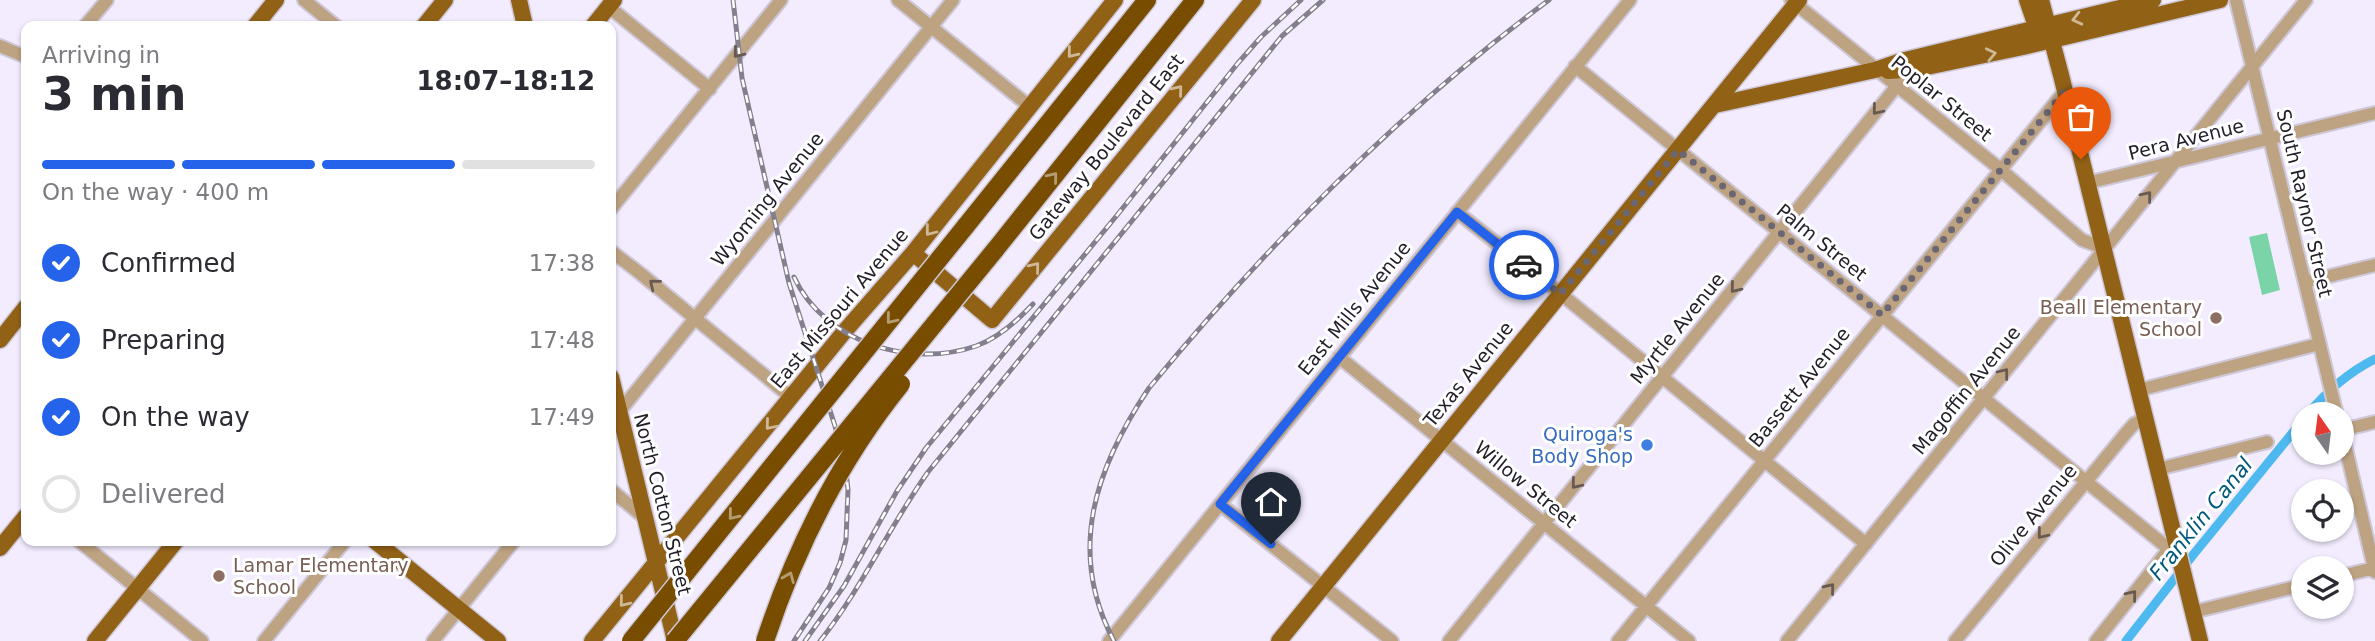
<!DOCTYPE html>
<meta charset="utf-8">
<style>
:root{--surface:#fff;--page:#f2f2f3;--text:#2b2b33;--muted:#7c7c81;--line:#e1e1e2;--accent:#2563eb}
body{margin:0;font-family:"DejaVu Sans",sans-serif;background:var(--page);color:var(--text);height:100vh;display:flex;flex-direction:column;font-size:26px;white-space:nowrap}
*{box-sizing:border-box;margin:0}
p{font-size:23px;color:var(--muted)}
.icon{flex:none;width:38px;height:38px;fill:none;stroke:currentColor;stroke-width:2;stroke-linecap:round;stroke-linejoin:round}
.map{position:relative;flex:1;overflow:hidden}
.sheet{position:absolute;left:21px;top:21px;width:595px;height:525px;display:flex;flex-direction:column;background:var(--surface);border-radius:14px;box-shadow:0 2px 5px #0004}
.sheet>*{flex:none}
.needle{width:46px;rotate:346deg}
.fabs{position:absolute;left:2291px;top:402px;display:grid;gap:14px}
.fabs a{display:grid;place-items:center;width:63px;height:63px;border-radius:50%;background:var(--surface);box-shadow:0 2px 5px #0004;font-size:35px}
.pin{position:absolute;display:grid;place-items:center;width:60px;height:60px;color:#fff;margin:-72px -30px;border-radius:50% 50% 50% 0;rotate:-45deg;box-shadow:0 0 7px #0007}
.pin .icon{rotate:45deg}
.courier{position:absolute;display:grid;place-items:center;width:70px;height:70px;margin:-35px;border:5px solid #2563eb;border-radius:50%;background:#fff;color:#222;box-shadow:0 2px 9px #0007}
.head em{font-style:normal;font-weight:700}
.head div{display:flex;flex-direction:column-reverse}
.head{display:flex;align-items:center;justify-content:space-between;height:119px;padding:0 21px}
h1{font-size:46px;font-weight:700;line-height:52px}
.bar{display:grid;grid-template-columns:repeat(4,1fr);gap:10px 7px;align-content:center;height:84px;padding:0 21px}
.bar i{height:9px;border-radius:5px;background:var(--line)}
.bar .selected{background:var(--accent)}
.bar p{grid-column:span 4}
ol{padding:0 21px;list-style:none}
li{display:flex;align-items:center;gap:21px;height:77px}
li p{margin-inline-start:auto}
li .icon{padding:7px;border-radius:50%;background:var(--accent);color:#fff;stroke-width:4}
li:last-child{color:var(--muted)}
li i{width:38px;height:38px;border:4px solid var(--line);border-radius:50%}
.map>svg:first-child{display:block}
.green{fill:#7bd4a8}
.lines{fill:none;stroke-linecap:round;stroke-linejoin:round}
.canal{stroke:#4eb9ee;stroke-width:9}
.minor-casing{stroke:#cdc7d8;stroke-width:16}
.major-casing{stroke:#cdc7d8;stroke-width:19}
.highway-casing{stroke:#cdc7d8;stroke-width:21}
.minor{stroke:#bea382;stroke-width:12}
.major{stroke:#916116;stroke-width:16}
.highway{stroke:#794d00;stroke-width:18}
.rail-casing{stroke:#847f8d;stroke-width:5}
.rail{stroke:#fff;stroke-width:2.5;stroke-dasharray:8;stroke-linecap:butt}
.highway-bridge-casing{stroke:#cdc7d8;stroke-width:21;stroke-linecap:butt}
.highway-bridge{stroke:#794d00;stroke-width:18}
.oneway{stroke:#ceb896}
.oneway2{stroke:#685a51}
.oneway3{stroke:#b59d73}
.done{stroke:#6b6674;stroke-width:7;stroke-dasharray:0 12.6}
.route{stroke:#2563eb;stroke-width:9}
.education-dot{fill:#8d6e63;stroke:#fff;stroke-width:2.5}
.shop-dot{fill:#3f7fe0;stroke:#fff;stroke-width:2.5}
.labels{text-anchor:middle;stroke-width:6;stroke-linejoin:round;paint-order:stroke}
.street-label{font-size:19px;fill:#221e29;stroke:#fff}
.education-label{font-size:19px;fill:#785e54;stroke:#fff;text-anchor:end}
.shop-label{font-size:19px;fill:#366cbe;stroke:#fff;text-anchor:end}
.water-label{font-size:21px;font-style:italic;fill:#00597c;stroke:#fff}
</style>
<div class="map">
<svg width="2375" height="641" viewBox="0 0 2375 641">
<rect width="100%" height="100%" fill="#f2ecfe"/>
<path class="green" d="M 2267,233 L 2280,290 L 2262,295 L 2249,237 Z"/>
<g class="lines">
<path class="canal" d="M 2307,415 C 2326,392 2349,372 2375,359
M 2126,641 L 2193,555 L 2303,420"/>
<g class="minor-casing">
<path id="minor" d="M 304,0 L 336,26
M 898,0 L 1029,106
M 1791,0 L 2000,169 L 2082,240 L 2104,248
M 2236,0 L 2337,415
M 609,7 L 710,89
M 85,26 L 107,0
M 0,46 L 26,57
M 1575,66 L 2169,549 L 2177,547
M 2087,183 L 2375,113
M 611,209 L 781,0
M 1457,212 L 1561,294 L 1866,544
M 611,251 L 641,274 L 792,398
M 2305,282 L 2375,265
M 1339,357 L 1689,641
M 2139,390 L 2319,344
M 611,422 L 953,0
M 2342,430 L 2375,422
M 2342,432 L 2375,572
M 2158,469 L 2267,442
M 611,490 L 645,518
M 1220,504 L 1392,641
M 79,541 L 202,641
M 2342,576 L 2374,568
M 2193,612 L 2303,585
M 264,641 L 345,541
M 433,641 L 514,541
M 1109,641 L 1630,0
M 1449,641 L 1896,87 L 1920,68
M 1618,641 L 2064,92
M 1787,641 L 2306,0
M 1955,641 L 2126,433 L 2134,424 L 2146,418
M 2096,641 L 2169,549"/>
</g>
<g class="major-casing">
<path id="major" d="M 519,0 L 525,26
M 2027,0 L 2039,35
M 2041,0 L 2061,75 L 2200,641
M 255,26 L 276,0
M 424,26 L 445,0
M 593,26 L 614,0
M 1888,71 L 1917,69 L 2023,47 L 2220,0
M 1715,105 L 1875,70 L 1901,61 L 2153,0
M 913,253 L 992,320 L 1253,0
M 0,340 L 26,307
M 611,377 L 675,641
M 375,541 L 498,641
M 0,548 L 26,516
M 95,641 L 176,541
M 592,641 L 844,332 L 913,253 L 1115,0
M 1279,641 L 1799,0"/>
</g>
<g class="highway-casing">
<path id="highway" d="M 965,227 L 1147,0
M 995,250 L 1195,0"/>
</g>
<use href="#minor" class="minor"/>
<use href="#major" class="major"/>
<use href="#highway" class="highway"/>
<g class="rail-casing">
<path id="rail" d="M 733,0 L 742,78 L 789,283 L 835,426 L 846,471 L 848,490 L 846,540 L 840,563 L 829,588 L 794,641
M 794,277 C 824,342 910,369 976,346 C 998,338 1017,321 1033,304
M 805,641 L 844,586 L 897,491 L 926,448 L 1118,214 L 1238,63 L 1261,37 L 1301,0
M 820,641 C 862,588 889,527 928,472 L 1282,36 L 1323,0
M 1114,641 C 1066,551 1096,467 1149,388 C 1268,244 1399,111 1549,0"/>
</g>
<use href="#rail" class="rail"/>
<g class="highway-bridge-casing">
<path id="highway-bridge" d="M 631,641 L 965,227
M 675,641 L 995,250
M 765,641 C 796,547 839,461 901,384"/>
</g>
<use href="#highway-bridge" class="highway-bridge"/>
</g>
<defs><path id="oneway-chevron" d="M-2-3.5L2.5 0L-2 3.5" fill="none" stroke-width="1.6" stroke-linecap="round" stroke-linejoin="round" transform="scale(1.75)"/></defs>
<g class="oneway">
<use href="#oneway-chevron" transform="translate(2077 19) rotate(166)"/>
<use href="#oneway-chevron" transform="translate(1072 53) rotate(129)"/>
<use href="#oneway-chevron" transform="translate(1991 54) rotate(-12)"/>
<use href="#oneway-chevron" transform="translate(1178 90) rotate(-51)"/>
<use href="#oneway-chevron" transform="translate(930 231) rotate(128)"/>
<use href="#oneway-chevron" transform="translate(1035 267) rotate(-51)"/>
<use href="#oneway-chevron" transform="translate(770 425) rotate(130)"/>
<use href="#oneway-chevron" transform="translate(624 602) rotate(129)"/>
</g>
<g class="oneway2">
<use href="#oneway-chevron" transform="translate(738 53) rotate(129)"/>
<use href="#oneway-chevron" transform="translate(1877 110) rotate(129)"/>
<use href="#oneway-chevron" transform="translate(2147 196) rotate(-51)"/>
<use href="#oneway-chevron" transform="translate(654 284) rotate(-141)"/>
<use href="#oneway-chevron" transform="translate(1735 288) rotate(129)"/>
<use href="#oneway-chevron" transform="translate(2004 373) rotate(-52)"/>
<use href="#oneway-chevron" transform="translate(1576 484) rotate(129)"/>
<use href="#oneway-chevron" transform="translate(2042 534) rotate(129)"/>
<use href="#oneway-chevron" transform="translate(1830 588) rotate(-51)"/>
<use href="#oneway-chevron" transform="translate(2132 595) rotate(-51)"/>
</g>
<g class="oneway3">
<use href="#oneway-chevron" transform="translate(1053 177) rotate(-51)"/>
<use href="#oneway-chevron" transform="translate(891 319) rotate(129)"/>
<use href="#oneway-chevron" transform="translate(733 515) rotate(129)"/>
<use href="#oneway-chevron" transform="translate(789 577) rotate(-68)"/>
</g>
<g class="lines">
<path class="done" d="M 1524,265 L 1560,294 L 1678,150 L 1882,315 L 2064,92 L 2081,159"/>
<path class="route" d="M 1271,544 L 1220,504 L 1457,212 L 1524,265"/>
</g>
<g class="education-dot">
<circle cx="2216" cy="318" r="7"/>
<circle cx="219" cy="576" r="7"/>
</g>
<circle class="shop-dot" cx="1647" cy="445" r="7"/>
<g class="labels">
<g class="street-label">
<text transform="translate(1942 98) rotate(39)" y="7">Poplar Street</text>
<text transform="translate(2186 139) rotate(-14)" y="7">Pera Avenue</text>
<text transform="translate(1106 147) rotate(-51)" y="7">Gateway Boulevard East</text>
<text transform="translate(767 199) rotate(-51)" y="7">Wyoming Avenue</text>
<text transform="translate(2305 203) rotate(77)" y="7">South Raynor Street</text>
<text transform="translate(1822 242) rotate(39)" y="7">Palm Street</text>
<text transform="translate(839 308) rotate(-50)" y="7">East Missouri Avenue</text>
<text transform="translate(1354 308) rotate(-51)" y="7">East Mills Avenue</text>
<text transform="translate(1677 328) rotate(-51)" y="7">Myrtle Avenue</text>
<text transform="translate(1468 374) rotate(-51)" y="7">Texas Avenue</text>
<text transform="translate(1799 387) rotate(-51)" y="7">Bassett Avenue</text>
<text transform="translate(1966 390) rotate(-51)" y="7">Magoffin Avenue</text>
<text transform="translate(1526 484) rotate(39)" y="7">Willow Street</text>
<text transform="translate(663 504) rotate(76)" y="7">North Cotton Street</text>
<text transform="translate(2033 515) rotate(-51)" y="7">Olive Avenue</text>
</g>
<g class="education-label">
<text x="2202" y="314">Beall Elementary<tspan x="2202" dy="22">School</tspan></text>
<text x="233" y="572" text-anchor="start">Lamar Elementary<tspan x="233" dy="22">School</tspan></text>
</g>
<g class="shop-label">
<text x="1633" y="441">Quiroga's<tspan x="1633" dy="22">Body Shop</tspan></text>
</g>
<g class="water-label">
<text transform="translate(2201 519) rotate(-51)" y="7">Franklin Canal</text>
</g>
</g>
</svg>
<div class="fabs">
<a><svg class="needle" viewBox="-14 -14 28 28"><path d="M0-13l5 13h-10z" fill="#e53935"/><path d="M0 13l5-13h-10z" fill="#7c7c81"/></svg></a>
<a><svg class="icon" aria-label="locate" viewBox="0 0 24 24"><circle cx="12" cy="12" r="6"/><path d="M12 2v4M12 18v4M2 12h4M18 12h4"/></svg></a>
<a><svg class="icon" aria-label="layers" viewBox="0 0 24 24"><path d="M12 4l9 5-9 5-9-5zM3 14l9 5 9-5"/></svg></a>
</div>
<div class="pin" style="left:2081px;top:159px;background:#ea580c"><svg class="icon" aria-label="bag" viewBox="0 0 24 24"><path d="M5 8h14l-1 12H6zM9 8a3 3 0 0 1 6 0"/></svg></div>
<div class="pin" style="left:1271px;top:544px;background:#1f2937"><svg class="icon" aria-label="home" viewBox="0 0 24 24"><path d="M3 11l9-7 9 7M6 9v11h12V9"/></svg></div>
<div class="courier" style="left:1524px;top:265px"><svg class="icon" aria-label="car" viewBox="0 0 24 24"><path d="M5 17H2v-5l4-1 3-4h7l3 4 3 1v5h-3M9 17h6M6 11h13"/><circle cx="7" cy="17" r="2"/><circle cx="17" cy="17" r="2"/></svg></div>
<section class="sheet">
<div class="head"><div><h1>3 min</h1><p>Arriving in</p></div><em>18:07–18:12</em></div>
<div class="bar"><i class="selected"></i><i class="selected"></i><i class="selected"></i><i></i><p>On the way · 400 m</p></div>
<ol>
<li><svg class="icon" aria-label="check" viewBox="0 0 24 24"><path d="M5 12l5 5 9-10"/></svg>Confirmed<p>17:38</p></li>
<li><svg class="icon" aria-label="check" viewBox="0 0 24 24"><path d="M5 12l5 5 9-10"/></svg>Preparing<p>17:48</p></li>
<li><svg class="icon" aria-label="check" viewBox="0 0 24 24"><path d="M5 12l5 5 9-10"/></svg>On the way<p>17:49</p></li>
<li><i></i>Delivered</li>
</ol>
</section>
</div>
